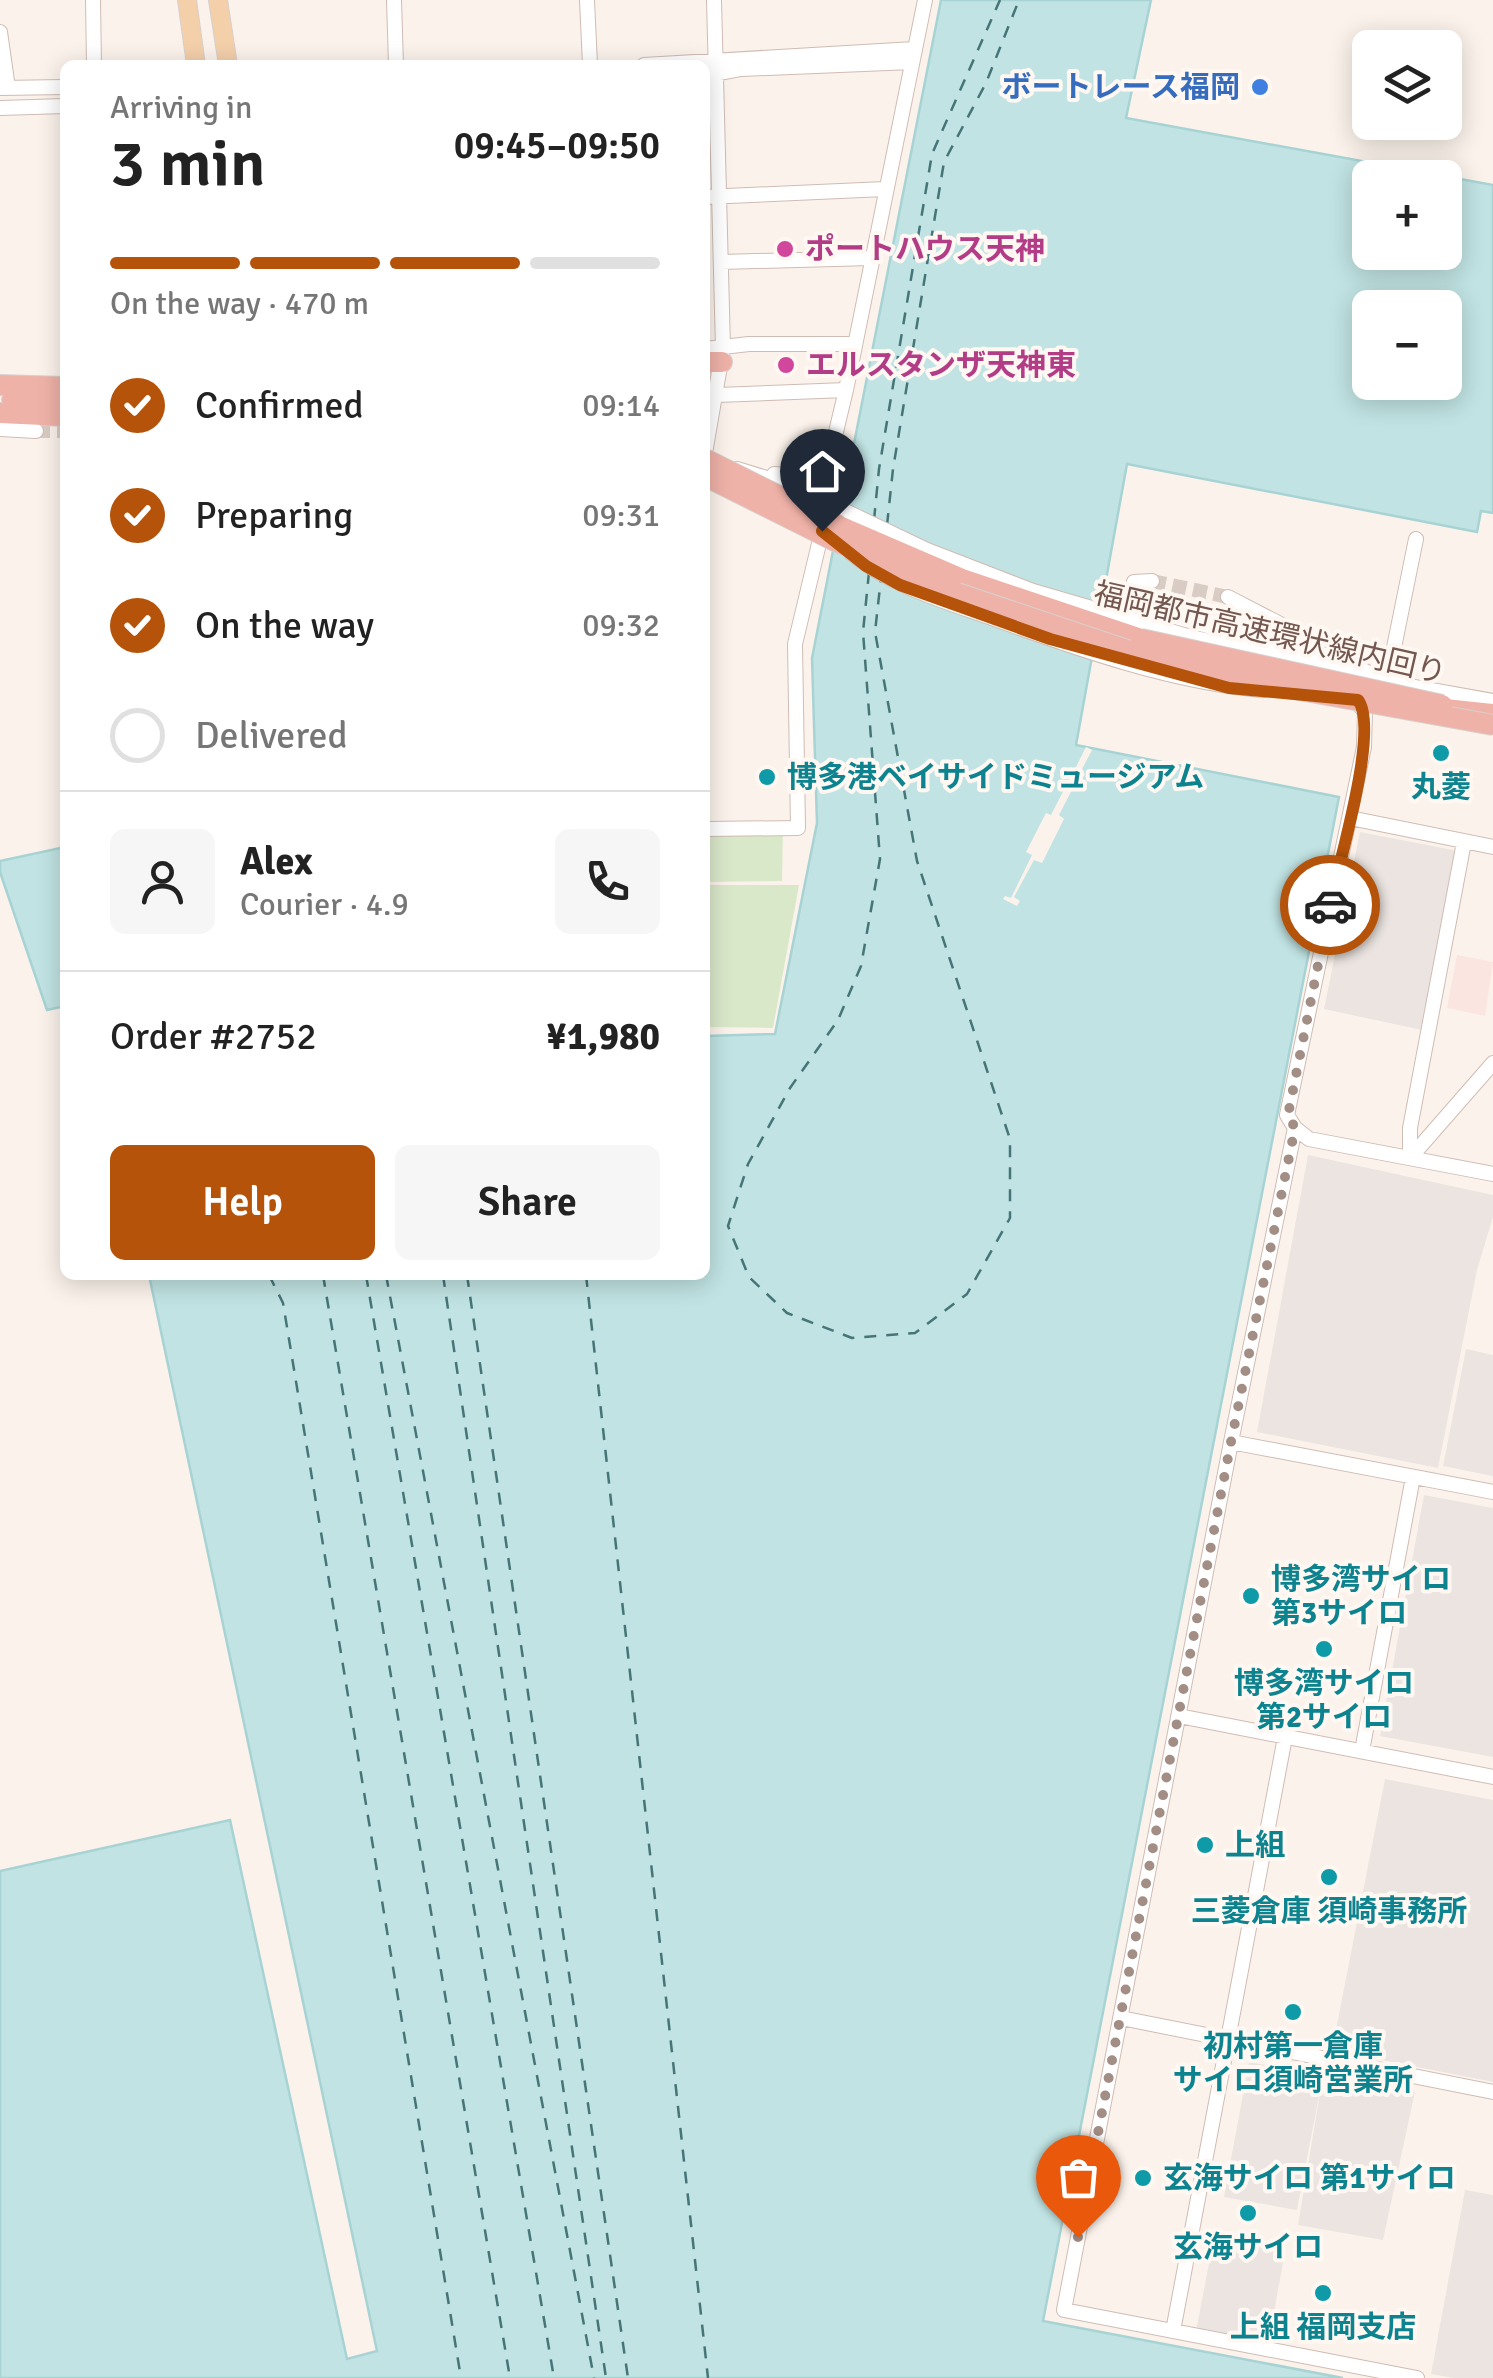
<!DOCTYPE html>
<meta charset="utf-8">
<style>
:root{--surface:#fff;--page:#f6f6f6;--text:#222;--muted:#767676;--line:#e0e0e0;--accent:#b45309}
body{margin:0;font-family:Signika,"Noto Sans JP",sans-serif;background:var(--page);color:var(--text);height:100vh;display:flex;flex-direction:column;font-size:38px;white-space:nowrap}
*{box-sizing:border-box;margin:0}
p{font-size:32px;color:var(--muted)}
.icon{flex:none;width:55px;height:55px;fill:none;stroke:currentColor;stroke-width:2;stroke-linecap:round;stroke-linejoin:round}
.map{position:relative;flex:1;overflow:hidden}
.sheet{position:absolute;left:60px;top:60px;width:650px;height:1220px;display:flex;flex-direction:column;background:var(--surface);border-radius:15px;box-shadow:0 5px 25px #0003}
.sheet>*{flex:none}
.buttons{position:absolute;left:1352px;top:30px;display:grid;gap:20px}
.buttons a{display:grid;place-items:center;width:110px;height:110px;border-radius:15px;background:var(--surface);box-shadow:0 5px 25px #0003;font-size:50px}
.pin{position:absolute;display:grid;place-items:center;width:85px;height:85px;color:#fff;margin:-102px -42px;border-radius:50% 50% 50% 0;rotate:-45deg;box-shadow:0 0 10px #0007}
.pin .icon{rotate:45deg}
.courier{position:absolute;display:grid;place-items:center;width:100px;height:100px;margin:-50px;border:8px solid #b45309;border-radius:50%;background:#fff;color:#222;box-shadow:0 2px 12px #0007}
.headline em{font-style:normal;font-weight:600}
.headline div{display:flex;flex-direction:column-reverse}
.headline{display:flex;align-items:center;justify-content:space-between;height:170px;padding:0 50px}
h1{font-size:65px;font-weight:600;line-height:75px}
.bar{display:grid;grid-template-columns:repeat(4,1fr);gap:15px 10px;align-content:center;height:120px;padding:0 50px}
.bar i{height:12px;border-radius:8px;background:var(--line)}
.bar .current{background:var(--accent)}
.bar p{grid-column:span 4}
.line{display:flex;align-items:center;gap:25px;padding:0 50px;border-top:2px solid var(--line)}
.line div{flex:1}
.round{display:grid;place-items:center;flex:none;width:105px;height:105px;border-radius:15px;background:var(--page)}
ol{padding:0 50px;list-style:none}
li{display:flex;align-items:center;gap:30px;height:110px}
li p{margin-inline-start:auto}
li .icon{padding:10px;border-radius:50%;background:var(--accent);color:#fff;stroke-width:4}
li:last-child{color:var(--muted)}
li i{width:55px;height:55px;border:5px solid var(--line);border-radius:50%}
.primary-button{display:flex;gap:20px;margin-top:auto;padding:20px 50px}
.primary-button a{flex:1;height:115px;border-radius:15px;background:var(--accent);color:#fff;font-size:40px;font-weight:600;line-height:115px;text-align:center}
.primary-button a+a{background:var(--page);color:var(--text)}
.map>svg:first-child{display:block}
.commercial{fill:#fae5e0}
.industrial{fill:#ebe4e0}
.green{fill:#dae8ca}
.water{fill:#c1e3e3;stroke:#a8d3d4;stroke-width:2.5;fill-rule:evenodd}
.pier{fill:#fbf3eb}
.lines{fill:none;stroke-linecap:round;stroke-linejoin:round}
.ferry{stroke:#457577;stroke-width:2.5;stroke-dasharray:12 10;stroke-linecap:butt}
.minor-tunnel{stroke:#d9ccc4;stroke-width:14;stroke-dasharray:14 7;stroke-linecap:butt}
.minor-casing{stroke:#cfbcb4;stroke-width:16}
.major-casing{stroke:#d8d0ce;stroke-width:20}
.highway-casing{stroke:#d8d0ce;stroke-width:22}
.minor{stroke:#fff;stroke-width:14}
.major{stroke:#f3cfaa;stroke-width:18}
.highway{stroke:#efb2a8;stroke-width:20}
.highway-bridge-casing{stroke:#d8d0ce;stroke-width:22;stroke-linecap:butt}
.highway-bridge{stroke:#efb2a8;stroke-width:20}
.done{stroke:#a38e86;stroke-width:10;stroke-dasharray:0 18}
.route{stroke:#b45309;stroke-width:12}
.shop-dot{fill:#3f7fe0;stroke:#fef7f2;stroke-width:4}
.hotel-dot{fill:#d1479c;stroke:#fef7f2;stroke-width:4}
.culture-dot{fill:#0f9aa8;stroke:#fef7f2;stroke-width:4}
.labels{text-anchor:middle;stroke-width:8;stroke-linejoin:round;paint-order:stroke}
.shop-label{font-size:30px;font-weight:bold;fill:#366cbe;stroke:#fef7f2;text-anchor:end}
.hotel-label{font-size:30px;font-weight:bold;fill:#b23c85;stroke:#fef7f2;text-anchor:start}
.street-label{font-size:30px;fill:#745850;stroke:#fef7f2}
.culture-label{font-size:30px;font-weight:bold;fill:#0d838f;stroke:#fef7f2}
</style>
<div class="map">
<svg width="1493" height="2378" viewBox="0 0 1493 2378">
<rect width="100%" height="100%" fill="#fbf3eb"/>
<path class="commercial" d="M 1457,955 L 1493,962 L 1485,1016 L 1447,1008 Z"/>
<path class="industrial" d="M 1360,832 L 1453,850 L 1457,855 L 1422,1030 L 1324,1009 Z
M 1308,1155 L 1493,1195 L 1493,1217 L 1477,1270 L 1438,1468 L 1257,1432 Z
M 1466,1349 L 1493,1355 L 1493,1476 L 1443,1466 Z
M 1424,1495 L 1493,1508 L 1493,1757 L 1380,1736 Z
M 1385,1779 L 1493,1800 L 1493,2082 L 1332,2050 Z
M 1249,2062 L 1415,2092 L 1383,2240 L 1298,2225 L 1322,2081 L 1297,2210 L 1224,2197 Z
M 1465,2190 L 1493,2195 L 1493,2378 L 1454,2378 L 1431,2374 Z
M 1214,2238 L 1285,2252 L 1268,2345 L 1196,2331 Z"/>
<path class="green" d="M 783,830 L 782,881 L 708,882 L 709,832 Z
M 705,885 L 799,885 L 773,1028 L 705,1027 Z"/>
<path class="water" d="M 941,0 L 1151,0 L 1126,118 L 1493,185 L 1493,513 L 1481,511 L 1477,532 L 1127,464 L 1076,745 L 1339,797 L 1043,2321 L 1343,2378 L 0,2378 L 0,1871 L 230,1820 L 347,2359 L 377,2351 L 149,1275 L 705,1275 L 705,1036 L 775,1034 L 817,823 L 812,658 ZM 1370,178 L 1445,178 L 1445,252 L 1370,252 ZM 1370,308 L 1445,308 L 1445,382 L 1370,382 Z
M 65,847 L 65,1006 L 47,1010 L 0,872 L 0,861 Z"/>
<path class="pier" d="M 1086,747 L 1092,750 L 1081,771 L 1085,774 L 1082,779 L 1078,778 L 1059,815 L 1064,819 L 1042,863 L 1034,860 L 1014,897 L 1020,901 L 1017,906 L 1003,899 L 1005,896 L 1011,898 L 1032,855 L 1026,852 L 1046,813 L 1051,815 L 1072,774 L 1068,771 L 1070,767 L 1075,769 Z"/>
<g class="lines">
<path class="ferry" d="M 874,520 L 879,469 L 932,154 L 1000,0
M 887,525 L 893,469 L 944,162 L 986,83 L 1019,0
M 869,572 L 863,632 L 880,859 L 861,966 L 838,1020 L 790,1088 L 748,1164 L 728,1226 L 749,1277 L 787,1313 L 852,1338 L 915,1333 L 967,1294 L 1010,1218 L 1010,1139 L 917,861 L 875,632 L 881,578
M 269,1275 L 283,1303 L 461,2378
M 323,1275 L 510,2378
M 366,1275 L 554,2378
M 386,1275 L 594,2378
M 443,1275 L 606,2378
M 467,1275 L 628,2378
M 586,1275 L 708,2378"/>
<path class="minor-tunnel" d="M 36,431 L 65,431
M 1152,581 L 1228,597"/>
<g class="minor-casing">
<path id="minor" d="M 93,0 L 94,65
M 394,0 L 396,65
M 587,0 L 590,65
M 0,32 L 8,88
M 644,65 L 914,49
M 705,76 L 741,69 L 912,62
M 0,88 L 65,87
M 0,108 L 65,106
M 705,197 L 885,189
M 721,262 L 871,258
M 705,349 L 749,344 L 855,344
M 717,395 L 846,390
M 0,429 L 36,431
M 705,453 L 723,349 L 714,0
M 737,469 L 793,486 L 927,550 L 1033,591 L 1191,637 L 1330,667 L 1347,673 L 1360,686
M 774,474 L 825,478 L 846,390 L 925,0
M 851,553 C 892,586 941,600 989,617 C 1075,648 1173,683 1264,690
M 1152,581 L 1134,582 L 1128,599 L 1132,605 L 1269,643 L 1339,658 L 1387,682 L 1493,701
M 1228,597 L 1284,626 L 1307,648
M 1387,682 L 1416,539
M 1355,700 L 1365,712 L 1364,747 L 1287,1115 L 1295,1128 L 1309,1139 L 1493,1174
M 1350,818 L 1493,847
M 705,829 L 798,828 L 795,644 L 822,531
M 1464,842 L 1410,1128 L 1410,1158 L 1493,1063
M 1295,1128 L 1231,1442 L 1064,2310 L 1417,2378
M 1231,1442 L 1493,1492
M 1179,1716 L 1493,1777
M 1362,1751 L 1413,1477
M 1121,2018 L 1493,2092
M 1173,2331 L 1285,1737"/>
</g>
<g class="major-casing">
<path id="major" d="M 187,0 L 196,65
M 218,0 L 228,65"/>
</g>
<g class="highway-casing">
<path id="highway" d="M 705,362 L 722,362
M 0,385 L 65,387
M 12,400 L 65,402
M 0,413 L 65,416
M 839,526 L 962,579 L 1141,639
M 835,541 L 957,593
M 1445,709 L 1493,714"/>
</g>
<use href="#minor" class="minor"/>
<use href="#major" class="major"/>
<use href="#highway" class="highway"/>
<g class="highway-bridge-casing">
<path id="highway-bridge" d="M 705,459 L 839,526
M 705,476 L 835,541
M 957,593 L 1136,653 L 1272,685 L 1493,725
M 1141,639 L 1442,705"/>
</g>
<use href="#highway-bridge" class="highway-bridge"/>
</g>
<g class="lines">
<path class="done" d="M 1078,2237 L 1231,1442 L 1295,1128 L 1288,1115 L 1330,905"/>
<path class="route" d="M 822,531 L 866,566 L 900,585 L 1050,639 L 1229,688 L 1358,700 C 1380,729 1338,865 1330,905"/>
</g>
<circle class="shop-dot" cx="1260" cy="87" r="10"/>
<g class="hotel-dot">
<circle cx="785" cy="249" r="10"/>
<circle cx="786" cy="365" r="10"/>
</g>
<g class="culture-dot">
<circle cx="1441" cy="753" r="10"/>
<circle cx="767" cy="777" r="10"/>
<circle cx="1251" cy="1596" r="10"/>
<circle cx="1324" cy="1649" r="10"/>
<circle cx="1205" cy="1845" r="10"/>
<circle cx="1329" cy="1877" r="10"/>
<circle cx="1293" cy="2012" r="10"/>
<circle cx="1143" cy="2178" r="10"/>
<circle cx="1248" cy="2213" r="10"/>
<circle cx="1323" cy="2293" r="10"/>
</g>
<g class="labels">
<g class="shop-label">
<text x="1240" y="97">ボートレース福岡</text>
</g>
<g class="hotel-label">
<text x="805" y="259">ポートハウス天神</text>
<text x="806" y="375">エルスタンザ天神東</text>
</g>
<g class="street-label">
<text transform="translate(1270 633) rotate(13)" y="10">福岡都市高速環状線内回り</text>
</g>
<g class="culture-label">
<text x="787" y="787" text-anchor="start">博多港ベイサイドミュージアム</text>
<text x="1441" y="797">丸菱</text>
<text x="1271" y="1589" text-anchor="start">博多湾サイロ<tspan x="1271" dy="34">第3サイロ</tspan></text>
<text x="1324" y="1693">博多湾サイロ<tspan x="1324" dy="34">第2サイロ</tspan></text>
<text x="1225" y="1855" text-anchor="start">上組</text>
<text x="1329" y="1921">三菱倉庫 須崎事務所</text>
<text x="1293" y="2056">初村第一倉庫<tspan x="1293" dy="34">サイロ須崎営業所</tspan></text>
<text x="1163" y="2188" text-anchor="start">玄海サイロ 第1サイロ</text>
<text x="1248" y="2257">玄海サイロ</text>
<text x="1323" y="2337">上組 福岡支店</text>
</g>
</g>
</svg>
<div class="buttons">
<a><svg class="icon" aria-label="layers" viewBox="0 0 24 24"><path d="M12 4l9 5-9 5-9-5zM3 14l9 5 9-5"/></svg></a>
<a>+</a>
<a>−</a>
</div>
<div class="pin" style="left:1078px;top:2237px;background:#ea580c"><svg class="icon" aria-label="bag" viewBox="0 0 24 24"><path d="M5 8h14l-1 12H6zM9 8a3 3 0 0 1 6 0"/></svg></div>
<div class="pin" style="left:822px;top:531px;background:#1f2937"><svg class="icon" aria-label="home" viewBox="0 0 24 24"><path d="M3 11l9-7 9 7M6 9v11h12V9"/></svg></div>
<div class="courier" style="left:1330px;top:905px"><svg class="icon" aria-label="car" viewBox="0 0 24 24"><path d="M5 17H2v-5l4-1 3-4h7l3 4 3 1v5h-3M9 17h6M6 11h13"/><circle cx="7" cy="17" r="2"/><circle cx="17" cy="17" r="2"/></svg></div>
<section class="sheet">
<div class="headline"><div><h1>3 min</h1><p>Arriving in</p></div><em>09:45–09:50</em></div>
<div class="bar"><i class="current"></i><i class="current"></i><i class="current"></i><i></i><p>On the way · 470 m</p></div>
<ol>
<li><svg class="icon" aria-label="check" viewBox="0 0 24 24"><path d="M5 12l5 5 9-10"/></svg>Confirmed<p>09:14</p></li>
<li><svg class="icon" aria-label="check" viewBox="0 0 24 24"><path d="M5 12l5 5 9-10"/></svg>Preparing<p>09:31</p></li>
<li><svg class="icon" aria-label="check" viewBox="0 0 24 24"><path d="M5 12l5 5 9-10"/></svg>On the way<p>09:32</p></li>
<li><i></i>Delivered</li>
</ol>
<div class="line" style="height:180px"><a class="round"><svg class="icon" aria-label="person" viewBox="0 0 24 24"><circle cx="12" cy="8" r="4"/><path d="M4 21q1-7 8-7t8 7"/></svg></a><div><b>Alex</b><p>Courier · 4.9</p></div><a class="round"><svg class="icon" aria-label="phone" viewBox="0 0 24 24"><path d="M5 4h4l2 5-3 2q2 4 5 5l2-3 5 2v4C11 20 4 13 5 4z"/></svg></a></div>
<div class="line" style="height:130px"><div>Order #2752</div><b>¥1,980</b></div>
<div class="primary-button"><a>Help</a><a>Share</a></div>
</section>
</div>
